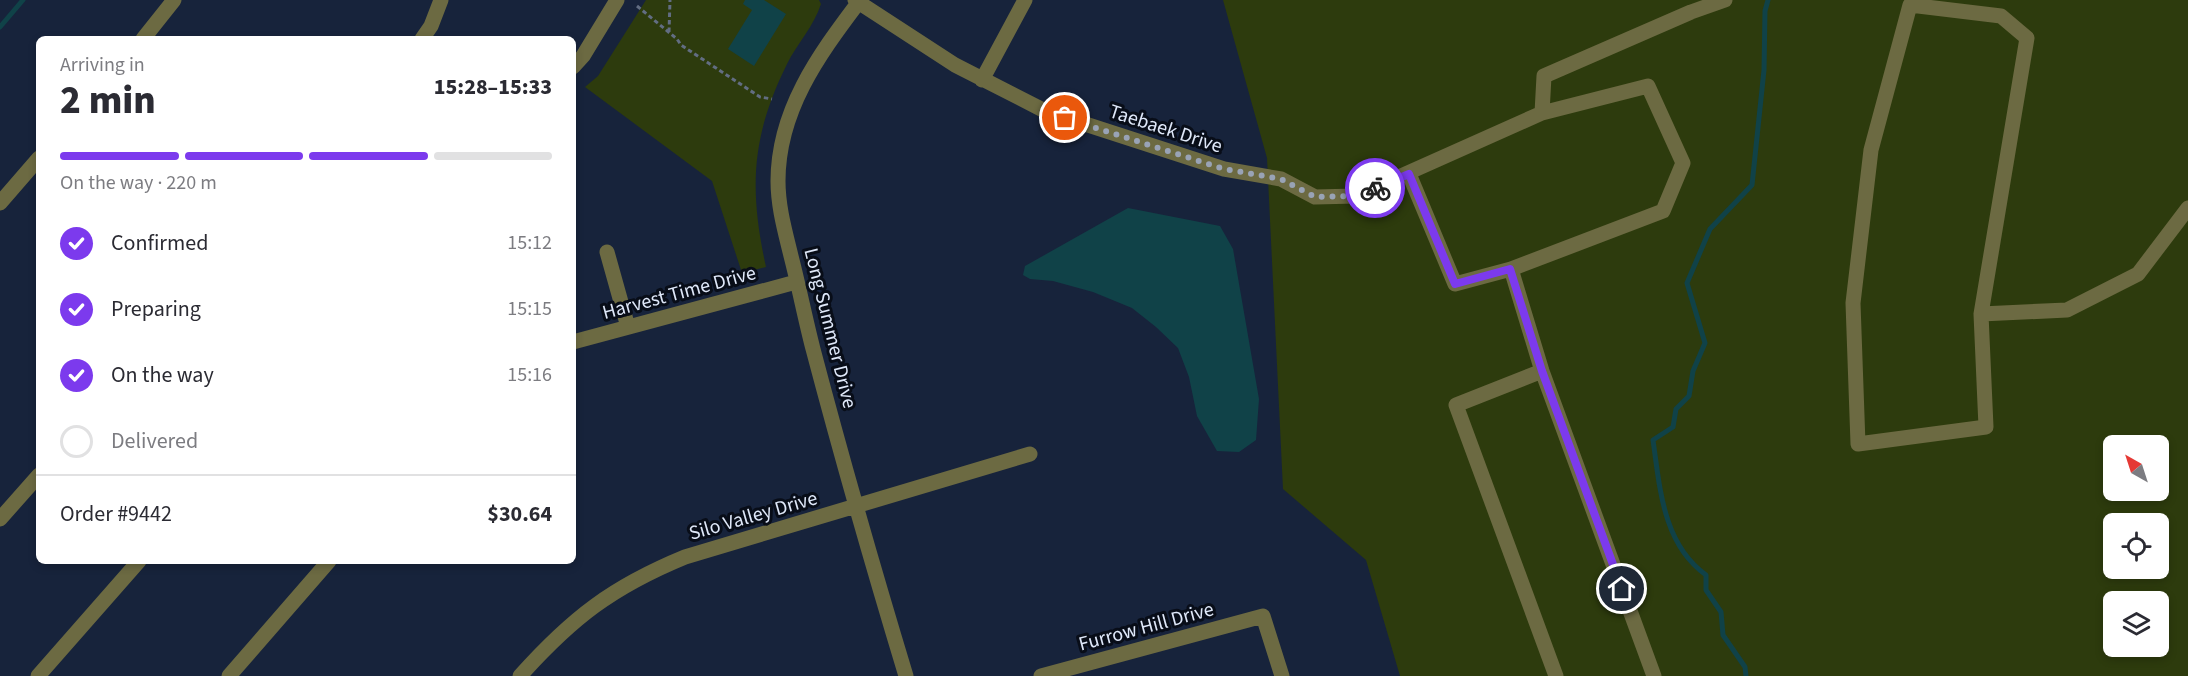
<!DOCTYPE html>
<meta charset="utf-8">
<style>
:root{--surface:#fff;--page:#f7f7f7;--text:#2b2b33;--muted:#7c7c81;--line:#e1e1e2;--accent:#7c3aed}
body{margin:0;font-family:"Source Sans 3",sans-serif;background:var(--page);color:var(--text);height:100vh;display:flex;flex-direction:column;font-size:22px;white-space:nowrap}
*{box-sizing:border-box;margin:0}
p{font-size:20px;color:var(--muted)}
.icon{flex:none;width:33px;height:33px;fill:none;stroke:currentColor;stroke-width:2;stroke-linecap:round;stroke-linejoin:round}
.map{position:relative;flex:1;overflow:hidden}
.drawer{position:absolute;left:36px;top:36px;width:540px;height:528px;display:flex;flex-direction:column;background:var(--surface);border-radius:9px;box-shadow:0 3px 9px #0003}
.drawer>*{flex:none}
.needle{width:39px;rotate:321deg}
.buttons{position:absolute;left:2103px;top:435px;display:grid;gap:12px}
.buttons a{display:grid;place-items:center;width:66px;height:66px;border-radius:9px;background:var(--surface);box-shadow:0 3px 9px #0003;font-size:30px}
.pin{position:absolute;display:grid;place-items:center;width:51px;height:51px;color:#fff;margin:-26px;border:3px solid #fff;border-radius:50%;box-shadow:0 2px 6px #0007}
.courier{position:absolute;display:grid;place-items:center;width:60px;height:60px;margin:-30px;border:4px solid #7c3aed;border-radius:50%;background:#fff;color:#222;box-shadow:0 2px 8px #0007}
.head em{font-style:normal;font-weight:800}
.head div{display:flex;flex-direction:column-reverse}
.head{display:flex;align-items:center;justify-content:space-between;height:102px;padding:0 24px}
h1{font-size:39px;font-weight:800;line-height:45px}
.bar{display:grid;grid-template-columns:repeat(4,1fr);gap:9px 6px;align-content:center;height:72px;padding:0 24px}
.bar i{height:8px;border-radius:4px;background:var(--line)}
.bar .selected{background:var(--accent)}
.bar p{grid-column:span 4}
.line{display:flex;align-items:center;gap:15px;padding:0 24px;border-top:2px solid var(--line)}
.line div{flex:1}
ol{padding:0 24px;list-style:none}
li{display:flex;align-items:center;gap:18px;height:66px}
li p{margin-inline-start:auto}
li .icon{padding:6px;border-radius:50%;background:var(--accent);color:#fff;stroke-width:4}
li:last-child{color:var(--muted)}
li i{width:33px;height:33px;border:3px solid var(--line);border-radius:50%}
.map>svg:first-child{display:block}
.green{fill:#2d3b0d;fill-rule:evenodd}
.water{fill:#104248}
.lines{fill:none;stroke-linecap:round;stroke-linejoin:round}
.stream{stroke:#104248;stroke-width:5}
.path{stroke:#626d82;stroke-width:3;stroke-dasharray:4.5 3;stroke-linecap:butt}
.minor{stroke:#6c6a42;stroke-width:15}
.done{stroke:#99a3b6;stroke-width:6;stroke-dasharray:0 10.8}
.route{stroke:#7c3aed;stroke-width:8}
.labels{text-anchor:middle;stroke-width:6;stroke-linejoin:round;paint-order:stroke}
.street-label{font-size:20px;fill:#dfe8f9;stroke:#080d18}
</style>
<div class="map">
<svg width="2188" height="676" viewBox="0 0 2188 676">
<rect width="100%" height="100%" fill="#17233b"/>
<path class="green" d="M 646,0 L 819,0 L 821,4 C 814,26 797,44 787,64 C 751,137 749,189 766,267 L 742,273 L 712,181 L 585,87 L 598,76 Z
M 1223,0 L 2188,0 L 2188,676 L 1400,676 L 1366,560 L 1283,489 L 1267,158 ZM 2114,446 L 2158,446 L 2158,490 L 2114,490 ZM 2114,524 L 2158,524 L 2158,568 L 2114,568 ZM 2114,602 L 2158,602 L 2158,646 L 2114,646 Z"/>
<path class="water" d="M 745,0 L 764,0 L 786,14 L 754,66 L 728,49 L 752,10 L 743,4 Z
M 1128,208 L 1220,226 L 1233,249 L 1259,399 L 1256,440 L 1239,452 L 1217,451 L 1197,416 L 1189,377 L 1178,348 L 1156,327 L 1132,308 L 1093,292 L 1053,281 L 1030,279 L 1023,275 L 1025,266 Z"/>
<g class="lines">
<path class="stream" d="M 0,27 L 23,0
M 1746,676 L 1745,667 L 1723,635 L 1721,612 L 1706,590 L 1706,575 C 1663,544 1660,489 1653,440 L 1673,427 L 1676,409 L 1689,396 L 1693,371 L 1705,343 L 1687,283 L 1710,229 L 1752,185 L 1764,70 L 1765,11 L 1768,0"/>
<path class="path" d="M 637,6 L 677,39 L 681,45 L 760,97 L 772,99
M 669,32 L 670,0"/>
<path class="minor" d="M 855,0 L 955,65 L 1045,111 L 1224,169 L 1281,179 L 1315,197 L 1356,196 L 1542,113 L 1544,76 L 1691,12 L 1725,0
M 858,3 C 818,56 778,111 778,181 C 778,207 785,231 791,256 C 799,287 805,318 813,349 C 842,459 873,567 906,676
M 1910,5 L 2001,16 L 2027,38 L 1981,314 L 1986,427 L 1858,444 L 1853,303 L 1871,150 Z
M 143,39 L 174,0
M 422,39 L 431,26 L 441,0
M 573,67 L 583,56 L 617,0
M 982,80 L 1025,0
M 1409,174 L 1455,284 L 1511,269 L 1663,211 L 1683,163 L 1648,86 L 1542,113
M 0,203 L 39,158
M 607,252 L 628,327
M 1511,269 L 1542,371 L 1654,676
M 1981,314 L 2067,310 L 2138,274 L 2188,208
M 573,342 L 796,282
M 1542,371 L 1456,405 L 1556,676
M 0,519 L 39,475
M 38,676 L 139,561
M 229,676 L 329,561
M 520,676 C 572,618 612,587 685,557 L 1030,454
M 1041,676 L 1263,616 L 1282,676"/>
</g>
<g class="lines">
<path class="done" d="M 1065,118 L 1224,169 L 1281,179 L 1315,197 L 1356,196 L 1375,188"/>
<path class="route" d="M 1375,188 L 1409,174 L 1455,284 L 1510,269 L 1542,371 L 1622,589"/>
</g>
<g class="labels">
<g class="street-label">
<text transform="translate(1166 128) rotate(18)" y="7">Taebaek Drive</text>
<text transform="translate(679 292) rotate(-15)" y="7">Harvest Time Drive</text>
<text transform="translate(831 328) rotate(76)" y="7">Long Summer Drive</text>
<text transform="translate(753 515) rotate(-16)" y="7">Silo Valley Drive</text>
<text transform="translate(1146 626) rotate(-15)" y="7">Furrow Hill Drive</text>
</g>
</g>
</svg>
<div class="buttons">
<a><svg class="needle" viewBox="-14 -14 28 28"><path d="M0-13l5 13h-10z" fill="#e53935"/><path d="M0 13l5-13h-10z" fill="#7c7c81"/></svg></a>
<a><svg class="icon" aria-label="locate" viewBox="0 0 24 24"><circle cx="12" cy="12" r="6"/><path d="M12 2v4M12 18v4M2 12h4M18 12h4"/></svg></a>
<a><svg class="icon" aria-label="layers" viewBox="0 0 24 24"><path d="M12 4l9 5-9 5-9-5zM3 14l9 5 9-5"/></svg></a>
</div>
<div class="pin" style="left:1065px;top:118px;background:#ea580c"><svg class="icon" aria-label="bag" viewBox="0 0 24 24"><path d="M5 8h14l-1 12H6zM9 8a3 3 0 0 1 6 0"/></svg></div>
<div class="pin" style="left:1622px;top:589px;background:#1f2937"><svg class="icon" aria-label="home" viewBox="0 0 24 24"><path d="M3 11l9-7 9 7M6 9v11h12V9"/></svg></div>
<div class="courier" style="left:1375px;top:188px"><svg class="icon" aria-label="bike" viewBox="0 0 24 24"><circle cx="6" cy="16" r="4"/><circle cx="18" cy="16" r="4"/><path d="M6 16l4-8h5l3 8M10 8l3 8H6M13 5h3"/></svg></div>
<section class="drawer">
<div class="head"><div><h1>2 min</h1><p>Arriving in</p></div><em>15:28–15:33</em></div>
<div class="bar"><i class="selected"></i><i class="selected"></i><i class="selected"></i><i></i><p>On the way · 220 m</p></div>
<ol>
<li><svg class="icon" aria-label="check" viewBox="0 0 24 24"><path d="M5 12l5 5 9-10"/></svg>Confirmed<p>15:12</p></li>
<li><svg class="icon" aria-label="check" viewBox="0 0 24 24"><path d="M5 12l5 5 9-10"/></svg>Preparing<p>15:15</p></li>
<li><svg class="icon" aria-label="check" viewBox="0 0 24 24"><path d="M5 12l5 5 9-10"/></svg>On the way<p>15:16</p></li>
<li><i></i>Delivered</li>
</ol>
<div class="line" style="height:78px"><div>Order #9442</div><b>$30.64</b></div>
</section>
</div>
